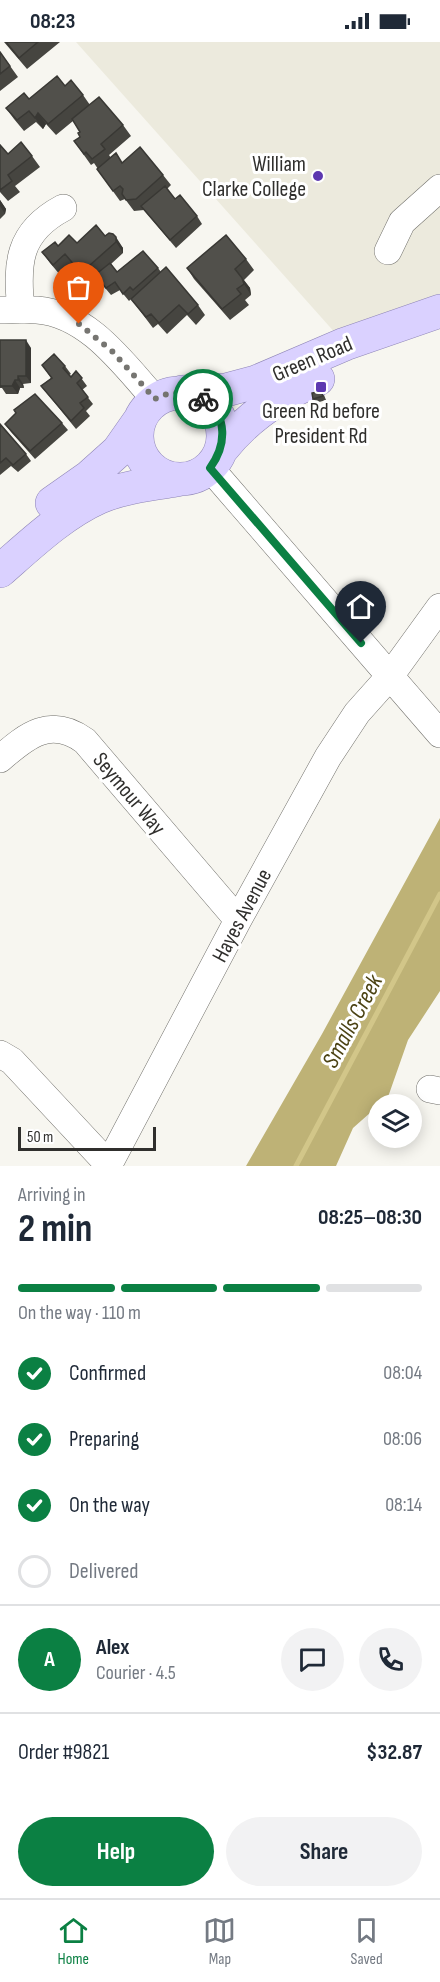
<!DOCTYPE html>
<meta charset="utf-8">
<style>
:root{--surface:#fff;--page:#f2f2f3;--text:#1f2937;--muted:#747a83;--line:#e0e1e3;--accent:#0b8043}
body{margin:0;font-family:"Sofia Sans Condensed",sans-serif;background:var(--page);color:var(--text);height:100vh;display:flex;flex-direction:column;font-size:22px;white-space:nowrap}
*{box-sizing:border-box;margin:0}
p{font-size:20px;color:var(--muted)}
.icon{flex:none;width:33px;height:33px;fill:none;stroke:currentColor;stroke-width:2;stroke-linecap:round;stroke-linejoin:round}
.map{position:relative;height:1124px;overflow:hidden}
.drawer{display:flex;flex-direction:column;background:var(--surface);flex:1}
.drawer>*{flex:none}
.controls{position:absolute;left:368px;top:1052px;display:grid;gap:12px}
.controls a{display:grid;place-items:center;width:54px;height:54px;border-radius:50%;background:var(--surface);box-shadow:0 3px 15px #0003;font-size:30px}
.scale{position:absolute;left:18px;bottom:15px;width:138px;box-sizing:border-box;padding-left:6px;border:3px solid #302f2d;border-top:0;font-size:16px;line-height:21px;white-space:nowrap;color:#302f2d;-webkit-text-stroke:4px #fff;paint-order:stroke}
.pin{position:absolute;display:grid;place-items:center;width:51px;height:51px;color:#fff;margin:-62px -26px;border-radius:50% 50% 50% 0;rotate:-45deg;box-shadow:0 0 6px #0007}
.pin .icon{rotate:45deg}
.courier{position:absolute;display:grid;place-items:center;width:60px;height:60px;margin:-30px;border:4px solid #0b8043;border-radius:50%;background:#fff;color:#222;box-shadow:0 2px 8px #0007}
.head em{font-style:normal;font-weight:700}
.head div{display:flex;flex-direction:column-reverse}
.head{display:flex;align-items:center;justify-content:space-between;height:102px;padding:0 18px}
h1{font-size:39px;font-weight:700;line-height:45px}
.bar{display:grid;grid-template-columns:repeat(4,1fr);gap:9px 6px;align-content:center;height:72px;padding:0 18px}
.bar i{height:8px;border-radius:4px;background:var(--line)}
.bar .on{background:var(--accent)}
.bar p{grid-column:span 4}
.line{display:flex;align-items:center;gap:15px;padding:0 18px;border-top:2px solid var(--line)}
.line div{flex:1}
.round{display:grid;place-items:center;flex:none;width:63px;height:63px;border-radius:32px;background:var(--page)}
ol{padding:0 18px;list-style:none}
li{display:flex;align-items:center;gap:18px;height:66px}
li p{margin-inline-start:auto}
li .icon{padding:6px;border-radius:50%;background:var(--accent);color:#fff;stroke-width:4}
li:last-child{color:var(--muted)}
li i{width:33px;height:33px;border:3px solid var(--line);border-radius:50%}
.primary-button{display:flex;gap:12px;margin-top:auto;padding:12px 18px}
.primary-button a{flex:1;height:69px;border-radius:36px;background:var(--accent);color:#fff;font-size:24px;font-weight:700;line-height:69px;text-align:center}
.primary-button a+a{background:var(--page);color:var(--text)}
.status{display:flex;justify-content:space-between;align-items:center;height:42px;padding:0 30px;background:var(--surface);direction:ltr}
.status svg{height:16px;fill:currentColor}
.tabs{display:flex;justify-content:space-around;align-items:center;height:84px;border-top:2px solid var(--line);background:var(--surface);font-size:16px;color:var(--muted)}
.tabs a{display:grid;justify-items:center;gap:3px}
.tabs .on{color:var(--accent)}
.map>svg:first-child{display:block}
.built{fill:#eceadd}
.forest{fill:#beb276}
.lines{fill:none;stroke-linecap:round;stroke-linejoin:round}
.stream{stroke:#d2c689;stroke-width:5}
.minor-casing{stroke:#72716c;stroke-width:28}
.major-casing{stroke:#8e85b6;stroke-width:34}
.minor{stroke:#fff;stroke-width:27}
.major{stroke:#dad1ff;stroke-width:33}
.wall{fill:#464540}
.shaded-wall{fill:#393834}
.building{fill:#51504b;stroke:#393834;stroke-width:1.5}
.done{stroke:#767571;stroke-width:6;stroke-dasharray:0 10.8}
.route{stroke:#0b8043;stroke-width:8}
.poi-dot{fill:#5d38b0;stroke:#fff;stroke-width:2}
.labels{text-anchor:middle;stroke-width:6;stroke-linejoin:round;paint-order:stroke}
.poi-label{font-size:22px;fill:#302f2d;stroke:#fff;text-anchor:end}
.street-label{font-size:22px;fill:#302f2d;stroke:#fff}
.water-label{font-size:24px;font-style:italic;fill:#4c4314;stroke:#fff}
</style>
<div class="status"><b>08:23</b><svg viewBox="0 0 49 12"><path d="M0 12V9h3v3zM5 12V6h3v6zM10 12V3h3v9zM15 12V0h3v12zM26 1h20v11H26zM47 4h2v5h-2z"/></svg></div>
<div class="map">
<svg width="440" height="1124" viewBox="0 0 440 1124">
<rect width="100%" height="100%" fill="#f7f6f0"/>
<path class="built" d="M 76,0 L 440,0 L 440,269 L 345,302 Z"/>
<path class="forest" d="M 440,776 L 440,949 L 408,998 L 388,1055 L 353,1086 L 336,1124 L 246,1124 L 322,992 Z"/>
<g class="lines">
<path class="stream" d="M 296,1124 L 440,852"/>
<g class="minor-casing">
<path id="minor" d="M 388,209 L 402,180 L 440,146
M 0,268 C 12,268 25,267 37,268 C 89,272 124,323 155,357
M 21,268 C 16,221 18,190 63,166
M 210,426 L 440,692
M 0,717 C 27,693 51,674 85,699 L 238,878
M 0,1012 L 12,1019 L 109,1123
M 430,1047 L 440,1049
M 108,1124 L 238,878 L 328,715 L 357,671 L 390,634 L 440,565"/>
</g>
<g class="major-casing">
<path id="major" d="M 182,350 L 226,348 L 256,340 L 345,302 L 440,269
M137 394a43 43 0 1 1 86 0a43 43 0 1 1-86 0Z
M 222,407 C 248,374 280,353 318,337
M 52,461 L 89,435 L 118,409 L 139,379
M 0,529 C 31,502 62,472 100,455 C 124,445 151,442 177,438"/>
</g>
<use href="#minor" class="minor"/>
<use href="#major" class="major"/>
</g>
<path class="wall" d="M 4,0 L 60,0 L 27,27 Z
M 0,10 L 18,35 L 0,49 Z
M 65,44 L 83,53 L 90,63 L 123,83 L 131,94 L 109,113 L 111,116 L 122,120 L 163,133 L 171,143 L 167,147 L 175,157 L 197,174 L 202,182 L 176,206 L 144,168 L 134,169 L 125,157 L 120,159 L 97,127 L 98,127 L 94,121 L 91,123 L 74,99 L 80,95 L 80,90 L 73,79 L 56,93 L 46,82 L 43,87 L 36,80 L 24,89 L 14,77 L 6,66 Z
M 0,103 L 8,112 L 32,114 L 40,125 L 15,144 L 20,150 L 8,159 L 0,150 Z
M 0,158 L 6,167 L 5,172 L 0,177 Z
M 109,191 L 123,206 L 123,211 L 111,222 L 117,230 L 158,226 L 161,230 L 198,263 L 205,273 L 196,283 L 187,273 L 167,292 L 158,282 L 153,286 L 131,257 L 129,259 L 120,248 L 111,253 L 96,235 L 89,241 L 73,223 L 61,234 L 50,221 L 42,210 L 58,204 L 77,201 L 105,194 Z
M 246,217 L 254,228 L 244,238 L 250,246 L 251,253 L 245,258 L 249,263 L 230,278 L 194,237 L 187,226 Z
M 0,298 L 31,306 L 31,341 L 23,342 L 24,346 L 20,346 L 18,352 L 6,352 L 2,346 L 0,346 Z
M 42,323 L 65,324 L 71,332 L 69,333 L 71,335 L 76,329 L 87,344 L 82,348 L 93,362 L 86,369 L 90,374 L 76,387 L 41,344 L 51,336 Z
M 324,353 L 326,358 L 316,361 L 313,357 Z
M 62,381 L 68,388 L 35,417 L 11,390 L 5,382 Z
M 0,382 L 26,412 L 31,419 L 18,430 L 11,424 L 0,433 Z"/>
<path class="shaded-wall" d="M 38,71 L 46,82 L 43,87 L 35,76 Z
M 0,158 L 6,167 L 5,172 L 0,164 Z
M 116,195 L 123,206 L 123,211 L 116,200 Z
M 242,236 L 250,246 L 251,253 L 244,242 Z
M 26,298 L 31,306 L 31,341 L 26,334 Z
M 18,334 L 23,342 L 24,346 L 18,338 Z
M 15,338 L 20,346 L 18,352 L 12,344 Z"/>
<path class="building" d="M 6,0 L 38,0 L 19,16 Z
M 0,10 L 10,24 L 0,32 Z
M 57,34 L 65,44 L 71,38 L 83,53 L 48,82 L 38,71 L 35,76 L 29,69 L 17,78 L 6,66 L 24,51 L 29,57 Z
M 99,55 L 123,83 L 101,102 L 105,107 L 92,117 L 86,110 L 84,112 L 74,99 L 80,95 L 78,91 L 80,90 L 72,77 Z
M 21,100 L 32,114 L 8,133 L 12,139 L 0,148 L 0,103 L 8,112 Z
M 140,105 L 163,133 L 136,157 L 126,158 L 122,152 L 123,147 L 120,144 L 113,149 L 97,127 L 116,111 L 122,121 Z
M 165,144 L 175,157 L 180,153 L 197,174 L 170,198 L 141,164 Z
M 96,183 L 105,194 L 109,191 L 113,192 L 116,195 L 116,200 L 81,231 L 65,212 L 53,223 L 42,210 L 55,200 L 58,204 L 69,193 L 77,201 Z
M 226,193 L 246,217 L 235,227 L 242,236 L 244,242 L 237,247 L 241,252 L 222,267 L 187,226 Z
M 143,209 L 158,226 L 133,248 L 130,245 L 123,252 L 115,240 L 106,246 L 95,233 L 110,221 L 117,230 Z
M 166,225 L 198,263 L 188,272 L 179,263 L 159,281 L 151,272 L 146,275 L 131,257 Z
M 0,298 L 26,298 L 26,334 L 18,334 L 18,338 L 15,338 L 12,344 L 0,344 Z
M 54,312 L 65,324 L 63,326 L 71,335 L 76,329 L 82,336 L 77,341 L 88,355 L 80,361 L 84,366 L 71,379 L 41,344 L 52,336 L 42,323 Z
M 321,349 L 323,354 L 313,357 L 312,351 Z
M 35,352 L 62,381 L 30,409 L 5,382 L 16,371 L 14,368 Z
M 0,382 L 26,412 L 13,423 L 6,416 L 0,421 Z"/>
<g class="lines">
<path class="done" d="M 79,282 L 112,309 L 155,357 C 171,348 187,349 203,357"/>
<path class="route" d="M 203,357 C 229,374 226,404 210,426 L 361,601"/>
</g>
<g class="poi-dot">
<circle cx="318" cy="134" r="6"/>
<rect x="315" y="339" width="12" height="12" rx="3"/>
</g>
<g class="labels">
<g class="poi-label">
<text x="306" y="129">William<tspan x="306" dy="25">Clarke College</tspan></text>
<text x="321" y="376" text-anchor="middle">Green Rd before<tspan x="321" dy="25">President Rd</tspan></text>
</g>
<g class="street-label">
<text transform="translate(312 316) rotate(-23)" y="8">Green Road</text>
<text transform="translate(130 751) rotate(50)" y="8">Seymour Way</text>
<text transform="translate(241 873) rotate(-62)" y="8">Hayes Avenue</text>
</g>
<g class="water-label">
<text transform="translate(352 979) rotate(-62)" y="8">Smalls Creek</text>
</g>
</g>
</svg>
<div class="controls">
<a><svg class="icon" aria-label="layers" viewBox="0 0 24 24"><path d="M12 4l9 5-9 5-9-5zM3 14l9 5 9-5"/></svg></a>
</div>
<div class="scale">50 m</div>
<div class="pin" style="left:79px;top:282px;background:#ea580c"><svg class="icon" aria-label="bag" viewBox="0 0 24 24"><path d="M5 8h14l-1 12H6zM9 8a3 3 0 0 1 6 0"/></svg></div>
<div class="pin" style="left:361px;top:601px;background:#1f2937"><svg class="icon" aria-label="home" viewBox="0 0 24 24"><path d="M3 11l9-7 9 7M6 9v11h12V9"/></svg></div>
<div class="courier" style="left:203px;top:357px"><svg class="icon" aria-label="bike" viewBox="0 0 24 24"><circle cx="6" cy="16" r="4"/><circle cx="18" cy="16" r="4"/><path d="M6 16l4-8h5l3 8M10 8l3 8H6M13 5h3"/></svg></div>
</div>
<section class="drawer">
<div class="head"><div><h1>2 min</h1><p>Arriving in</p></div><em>08:25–08:30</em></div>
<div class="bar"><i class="on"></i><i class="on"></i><i class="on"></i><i></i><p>On the way · 110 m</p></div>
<ol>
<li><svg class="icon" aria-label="check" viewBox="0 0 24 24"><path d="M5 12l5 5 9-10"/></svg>Confirmed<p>08:04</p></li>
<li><svg class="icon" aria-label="check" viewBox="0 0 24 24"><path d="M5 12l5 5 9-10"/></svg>Preparing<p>08:06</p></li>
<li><svg class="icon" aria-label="check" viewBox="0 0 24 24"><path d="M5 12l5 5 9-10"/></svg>On the way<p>08:14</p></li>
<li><i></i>Delivered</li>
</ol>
<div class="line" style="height:108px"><b class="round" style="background:var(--accent);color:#fff">A</b><div><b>Alex</b><p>Courier · 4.5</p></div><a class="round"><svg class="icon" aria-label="chat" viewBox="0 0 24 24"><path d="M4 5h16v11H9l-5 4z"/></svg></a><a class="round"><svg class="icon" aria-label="phone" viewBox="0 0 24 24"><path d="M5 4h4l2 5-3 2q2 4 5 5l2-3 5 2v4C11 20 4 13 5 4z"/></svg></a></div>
<div class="line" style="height:78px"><div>Order #9821</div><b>$32.87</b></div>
<div class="primary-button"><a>Help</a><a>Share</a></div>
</section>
<nav class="tabs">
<a class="on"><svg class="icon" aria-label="home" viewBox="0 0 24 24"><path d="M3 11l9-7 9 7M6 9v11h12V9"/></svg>Home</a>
<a><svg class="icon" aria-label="map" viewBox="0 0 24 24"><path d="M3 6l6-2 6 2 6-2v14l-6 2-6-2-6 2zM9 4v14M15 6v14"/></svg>Map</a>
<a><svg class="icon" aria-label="saved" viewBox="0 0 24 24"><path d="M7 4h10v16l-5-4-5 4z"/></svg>Saved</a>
</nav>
